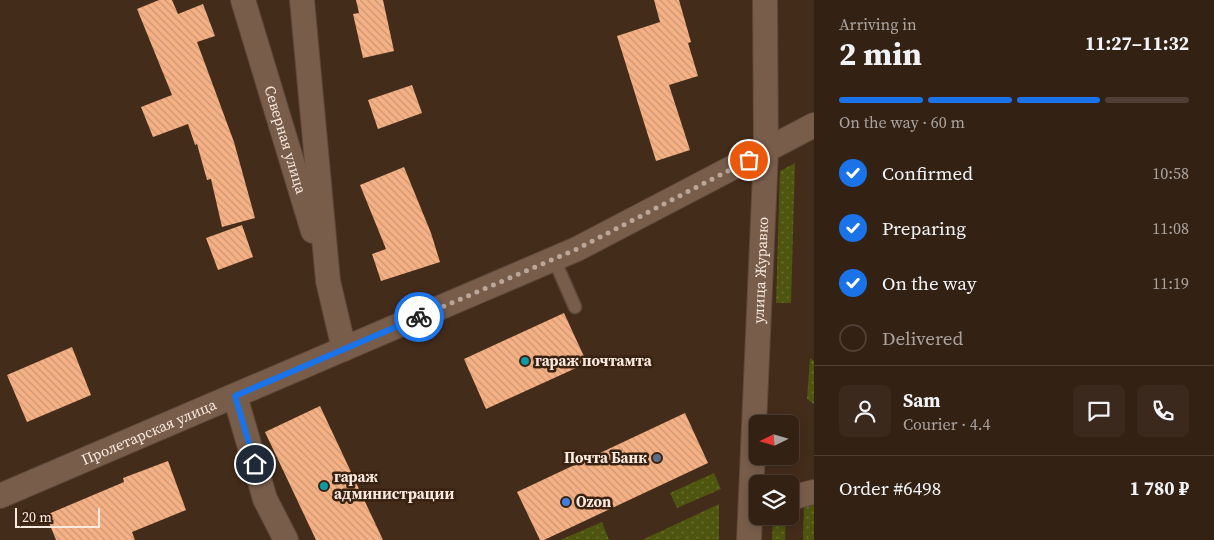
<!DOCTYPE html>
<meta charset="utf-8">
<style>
:root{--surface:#332114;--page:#3b291d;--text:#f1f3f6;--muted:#a9a3a0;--line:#4e3e34;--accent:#1a73e8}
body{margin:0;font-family:"Source Serif 4",serif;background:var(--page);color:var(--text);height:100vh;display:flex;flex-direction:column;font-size:19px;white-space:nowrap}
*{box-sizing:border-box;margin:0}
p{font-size:16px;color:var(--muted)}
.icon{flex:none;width:28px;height:28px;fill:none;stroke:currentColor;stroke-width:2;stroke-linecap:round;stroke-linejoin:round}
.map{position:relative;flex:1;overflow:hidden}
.drawer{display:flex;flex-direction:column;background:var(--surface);width:400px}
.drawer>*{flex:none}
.needle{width:32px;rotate:265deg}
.controls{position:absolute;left:749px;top:415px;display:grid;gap:10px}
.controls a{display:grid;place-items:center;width:50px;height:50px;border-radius:8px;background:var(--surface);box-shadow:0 2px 8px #0003,0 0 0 1px var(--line);font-size:25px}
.scale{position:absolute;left:15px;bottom:12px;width:85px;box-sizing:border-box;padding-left:5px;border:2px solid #f9e9df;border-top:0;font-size:14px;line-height:18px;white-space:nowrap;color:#f9e9df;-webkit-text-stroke:4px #3a2212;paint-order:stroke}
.pin{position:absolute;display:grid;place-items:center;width:42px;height:42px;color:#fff;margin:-21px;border:2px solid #fff;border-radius:50%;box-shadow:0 1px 5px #0007}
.courier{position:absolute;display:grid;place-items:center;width:50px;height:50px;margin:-25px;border:4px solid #1a73e8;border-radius:50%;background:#fff;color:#222;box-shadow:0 1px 6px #0007}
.summary em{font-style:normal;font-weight:700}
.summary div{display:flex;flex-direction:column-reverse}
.summary{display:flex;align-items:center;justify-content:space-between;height:85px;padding:0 25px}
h1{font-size:32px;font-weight:700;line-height:38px}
.bar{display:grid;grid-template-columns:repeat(4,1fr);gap:8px 5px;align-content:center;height:60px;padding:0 25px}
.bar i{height:6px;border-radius:4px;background:var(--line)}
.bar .on{background:var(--accent)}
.bar p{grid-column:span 4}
.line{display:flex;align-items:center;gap:12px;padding:0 25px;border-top:1px solid var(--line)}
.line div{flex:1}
.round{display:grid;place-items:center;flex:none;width:52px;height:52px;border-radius:8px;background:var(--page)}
ol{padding:0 25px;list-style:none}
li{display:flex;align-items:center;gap:15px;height:55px}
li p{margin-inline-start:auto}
li .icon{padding:5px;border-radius:50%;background:var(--accent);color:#fff;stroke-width:4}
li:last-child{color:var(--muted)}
li i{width:28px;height:28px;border:2px solid var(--line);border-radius:50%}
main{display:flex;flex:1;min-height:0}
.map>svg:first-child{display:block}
.grass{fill:url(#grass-dots)}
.building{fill:url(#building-back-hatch)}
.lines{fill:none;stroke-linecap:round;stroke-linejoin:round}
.lane-casing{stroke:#5c4739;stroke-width:15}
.street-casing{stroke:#5c4739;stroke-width:26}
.lane{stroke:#785d4b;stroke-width:12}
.street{stroke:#785d4b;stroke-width:24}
.done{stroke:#baa79a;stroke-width:5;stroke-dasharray:0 9}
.route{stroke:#1a73e8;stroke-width:6}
.culture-dot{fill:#0f9aa8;stroke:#3a2212;stroke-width:2}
.service-dot{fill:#5c6f8a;stroke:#3a2212;stroke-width:2}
.shop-dot{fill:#3f7fe0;stroke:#3a2212;stroke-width:2}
.labels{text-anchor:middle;stroke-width:5;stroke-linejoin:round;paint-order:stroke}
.street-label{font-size:15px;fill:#f9e9df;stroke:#3a2212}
.poi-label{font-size:15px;font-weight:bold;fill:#f9e9df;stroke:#3a2212;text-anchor:start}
</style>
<main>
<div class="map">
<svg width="814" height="540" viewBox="0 0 814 540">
<defs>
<pattern id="grass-dots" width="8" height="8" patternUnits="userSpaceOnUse" patternTransform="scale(1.25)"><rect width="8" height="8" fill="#4d550e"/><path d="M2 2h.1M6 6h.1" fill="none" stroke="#676d31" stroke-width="1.8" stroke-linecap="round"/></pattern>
<pattern id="building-back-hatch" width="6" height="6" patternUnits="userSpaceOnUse" patternTransform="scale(1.25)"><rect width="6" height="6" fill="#f5b184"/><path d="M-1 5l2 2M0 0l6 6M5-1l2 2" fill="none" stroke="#ca9674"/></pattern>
</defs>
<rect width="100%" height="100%" fill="#442c1b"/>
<path class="grass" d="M 795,163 L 791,303 L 776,303 L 780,171 Z
M 810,358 L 814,361 L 814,404 L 807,399 Z
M 714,473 L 721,489 L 677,508 L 670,493 Z
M 814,499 L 814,540 L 803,540 L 804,502 Z
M 719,504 L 719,540 L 642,540 Z
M 774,516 L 786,516 L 785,540 L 772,540 L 773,518 Z
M 602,522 L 609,540 L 560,540 Z"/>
<path class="building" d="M 159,0 L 172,0 L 178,14 L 203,4 L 215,36 L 197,42 L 234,142 L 255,218 L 222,227 L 211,179 L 207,180 L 197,144 L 195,145 L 188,124 L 153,137 L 141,107 L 172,95 L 137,9 Z
M 356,0 L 383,0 L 394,51 L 363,58 L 353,14 L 359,13 Z
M 654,0 L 679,0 L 691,42 L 688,43 L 698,76 L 669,85 L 690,150 L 656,161 L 617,36 L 660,22 Z
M 412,85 L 422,113 L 378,129 L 368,100 Z
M 404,167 L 431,233 L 440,262 L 381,281 L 372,254 L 386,249 L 360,185 Z
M 242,225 L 253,257 L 218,270 L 206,238 Z
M 564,313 L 587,363 L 486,409 L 464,359 Z
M 72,347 L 91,395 L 27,422 L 7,375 Z
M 320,406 L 383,540 L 316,540 L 265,432 Z
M 685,413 L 708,463 L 544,540 L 540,540 L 517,492 Z
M 168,461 L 186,510 L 132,532 L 135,540 L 56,540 L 46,515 L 124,482 L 123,478 Z"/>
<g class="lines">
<g class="lane-casing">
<path id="lane" d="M 554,259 L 575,307"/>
</g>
<g class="street-casing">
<g id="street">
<path id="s1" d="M 243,0 L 313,231"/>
<path d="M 302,0 L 328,281 L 344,349"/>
<path d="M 235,396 L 265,499 L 286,540"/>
<path id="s2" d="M 0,496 L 577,249 L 814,125"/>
<path d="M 790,498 L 814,492"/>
<path id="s3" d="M 749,540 L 766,151 L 765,0"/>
</g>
</g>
<use href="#lane" class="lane"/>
<use href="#street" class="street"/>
</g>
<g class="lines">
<path class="done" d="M 419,317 L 577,249 L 749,160"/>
<path class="route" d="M 255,464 L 235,396 L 419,317"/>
</g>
<g class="culture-dot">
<circle cx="525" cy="361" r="5"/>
<circle cx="324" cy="486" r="5"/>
</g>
<circle class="service-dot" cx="657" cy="458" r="5"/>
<circle class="shop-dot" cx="566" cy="502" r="5"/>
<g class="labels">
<g class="street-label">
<text dy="5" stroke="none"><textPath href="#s1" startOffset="146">Северная улица</textPath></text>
<text dy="5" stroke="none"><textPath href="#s3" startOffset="270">улица Журавко</textPath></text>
<text dy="5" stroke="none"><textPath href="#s2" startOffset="162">Пролетарская улица</textPath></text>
</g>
<g class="poi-label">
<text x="535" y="366">гараж почтамта</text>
<text x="647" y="463" text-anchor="end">Почта Банк</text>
<text x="334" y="482">гараж<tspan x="334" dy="17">администрации</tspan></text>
<text x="576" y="507">Ozon</text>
</g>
</g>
</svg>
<div class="controls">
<a><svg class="needle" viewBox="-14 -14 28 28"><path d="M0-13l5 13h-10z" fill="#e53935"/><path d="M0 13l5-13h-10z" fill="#a9a3a0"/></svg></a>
<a><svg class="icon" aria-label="layers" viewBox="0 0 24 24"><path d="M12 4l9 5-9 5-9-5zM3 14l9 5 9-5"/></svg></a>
</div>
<div class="scale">20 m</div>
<div class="pin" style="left:749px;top:160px;background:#ea580c"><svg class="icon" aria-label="bag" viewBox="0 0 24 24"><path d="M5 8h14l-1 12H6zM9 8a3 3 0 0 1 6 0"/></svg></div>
<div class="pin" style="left:255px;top:464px;background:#1f2937"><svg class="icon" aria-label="home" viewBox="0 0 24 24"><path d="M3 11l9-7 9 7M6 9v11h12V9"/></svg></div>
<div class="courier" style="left:419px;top:317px"><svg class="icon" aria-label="bike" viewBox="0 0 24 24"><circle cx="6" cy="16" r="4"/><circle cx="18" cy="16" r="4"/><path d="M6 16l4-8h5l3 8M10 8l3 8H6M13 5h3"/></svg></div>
</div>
<section class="drawer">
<div class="summary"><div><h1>2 min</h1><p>Arriving in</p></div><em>11:27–11:32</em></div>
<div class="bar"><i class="on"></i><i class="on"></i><i class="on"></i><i></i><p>On the way · 60 m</p></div>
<ol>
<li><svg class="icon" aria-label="check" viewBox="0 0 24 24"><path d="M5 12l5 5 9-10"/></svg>Confirmed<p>10:58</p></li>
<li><svg class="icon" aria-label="check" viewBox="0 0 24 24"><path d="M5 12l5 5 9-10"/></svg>Preparing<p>11:08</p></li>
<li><svg class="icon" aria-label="check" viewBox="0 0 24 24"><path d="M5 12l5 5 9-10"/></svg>On the way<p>11:19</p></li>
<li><i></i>Delivered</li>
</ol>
<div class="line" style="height:90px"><a class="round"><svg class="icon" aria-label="person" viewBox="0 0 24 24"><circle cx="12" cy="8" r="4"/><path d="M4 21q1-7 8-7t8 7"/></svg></a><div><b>Sam</b><p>Courier · 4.4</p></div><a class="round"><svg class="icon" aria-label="chat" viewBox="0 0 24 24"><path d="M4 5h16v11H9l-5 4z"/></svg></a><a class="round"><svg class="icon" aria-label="phone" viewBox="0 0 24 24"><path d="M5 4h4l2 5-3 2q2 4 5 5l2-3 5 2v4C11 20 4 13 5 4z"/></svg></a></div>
<div class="line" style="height:65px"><div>Order #6498</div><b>1 780 ₽</b></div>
</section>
</main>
